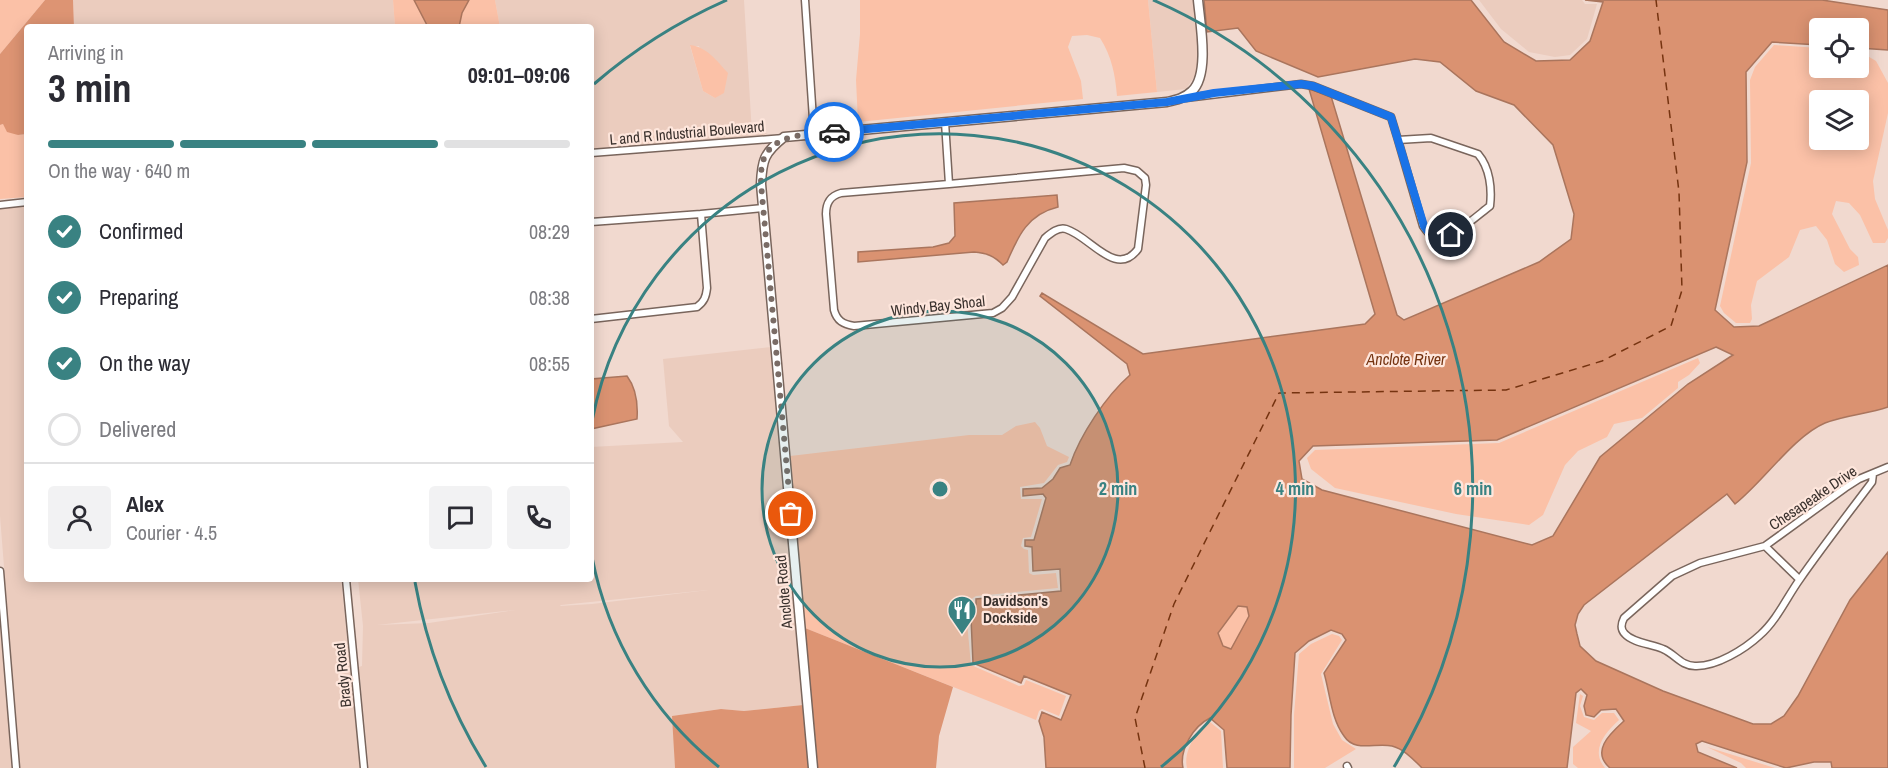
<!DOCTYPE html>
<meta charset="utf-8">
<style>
:root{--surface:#fff;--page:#f2f2f3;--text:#2b2b33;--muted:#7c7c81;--line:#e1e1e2;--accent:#398282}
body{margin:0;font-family:"Archivo Narrow",sans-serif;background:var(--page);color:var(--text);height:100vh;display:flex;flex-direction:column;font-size:22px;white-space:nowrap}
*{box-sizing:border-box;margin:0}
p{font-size:20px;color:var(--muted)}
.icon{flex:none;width:33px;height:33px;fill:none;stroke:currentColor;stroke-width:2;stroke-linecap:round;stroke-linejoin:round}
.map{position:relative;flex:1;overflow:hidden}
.side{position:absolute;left:24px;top:24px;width:570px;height:558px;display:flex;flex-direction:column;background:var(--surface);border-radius:6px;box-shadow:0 3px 15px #0003}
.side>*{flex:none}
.controls{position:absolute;left:1809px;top:18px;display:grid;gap:12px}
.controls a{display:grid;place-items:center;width:60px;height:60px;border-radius:6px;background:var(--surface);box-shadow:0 3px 15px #0003;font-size:30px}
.pin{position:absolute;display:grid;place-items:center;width:51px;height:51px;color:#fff;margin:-26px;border:3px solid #fff;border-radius:50%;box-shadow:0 2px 6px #0007}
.courier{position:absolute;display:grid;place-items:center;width:60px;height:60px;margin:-30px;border:4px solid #1a73e8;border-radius:50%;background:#fff;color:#222;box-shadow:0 2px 8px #0007}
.head em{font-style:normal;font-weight:700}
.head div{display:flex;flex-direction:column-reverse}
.head{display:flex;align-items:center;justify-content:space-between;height:102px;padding:0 24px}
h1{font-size:39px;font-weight:700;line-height:45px}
.bar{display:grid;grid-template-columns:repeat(4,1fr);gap:9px 6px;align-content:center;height:72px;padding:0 24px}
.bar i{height:8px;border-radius:4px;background:var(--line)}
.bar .active{background:var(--accent)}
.bar p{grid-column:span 4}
.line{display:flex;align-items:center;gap:15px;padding:0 24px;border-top:2px solid var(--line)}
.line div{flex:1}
.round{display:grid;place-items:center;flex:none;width:63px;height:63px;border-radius:6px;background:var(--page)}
ol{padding:0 24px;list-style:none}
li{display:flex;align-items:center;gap:18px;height:66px}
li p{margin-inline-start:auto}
li .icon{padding:6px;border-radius:50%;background:var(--accent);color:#fff;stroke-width:4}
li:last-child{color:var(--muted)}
li i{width:33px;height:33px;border:3px solid var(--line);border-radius:50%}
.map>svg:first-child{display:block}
.built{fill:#ebccbe;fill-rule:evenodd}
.green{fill:#fbc1a7;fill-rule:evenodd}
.forest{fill:#dd9473}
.water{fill:#da9271;stroke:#aa755d;stroke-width:1.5;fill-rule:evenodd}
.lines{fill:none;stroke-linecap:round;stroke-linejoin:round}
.ferry{stroke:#753310;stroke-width:1.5;stroke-dasharray:8 6;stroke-linecap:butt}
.street-casing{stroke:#79655c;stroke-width:9}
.secondary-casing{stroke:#79655c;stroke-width:11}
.street{stroke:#fff;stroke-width:6}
.secondary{stroke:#fff;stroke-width:8}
.done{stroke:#7a6c66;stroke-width:6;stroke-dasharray:0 10.8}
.route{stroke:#1a73e8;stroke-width:8}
.ring{fill:none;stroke:#398282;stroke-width:3}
.labels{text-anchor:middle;stroke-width:4.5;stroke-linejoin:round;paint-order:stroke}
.street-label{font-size:15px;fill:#3a312d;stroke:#fee6dc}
.poi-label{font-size:15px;font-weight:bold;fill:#3a312d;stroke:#fee6dc;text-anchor:start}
.water-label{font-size:16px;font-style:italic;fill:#753310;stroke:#fee6dc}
.centre{fill:#398282;stroke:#fee6dc;stroke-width:3}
.ring-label{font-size:18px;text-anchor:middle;font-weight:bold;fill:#398282;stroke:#fee6dc;stroke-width:4.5;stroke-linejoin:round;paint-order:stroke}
</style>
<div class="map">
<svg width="1888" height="768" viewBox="0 0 1888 768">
<rect width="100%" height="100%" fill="#f1d9cf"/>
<path class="built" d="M 73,0 L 393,0 L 395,27 L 74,27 Z
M 495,0 L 744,0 L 752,134 L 768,133 L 764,135 L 591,149 L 591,27 L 500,27 ZM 690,46 L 699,46 L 715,98 L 703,91 Z
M 1148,0 L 1194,0 L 1198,56 L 1196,74 L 1186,89 L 1157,92 Z
M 1479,0 L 1582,0 L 1585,4 L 1597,4 L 1587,39 L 1570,55 L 1555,57 L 1529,52 L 1501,29 Z
M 27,206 L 27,579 L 341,579 L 360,768 L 20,768 L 0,516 L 0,209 Z
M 771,347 L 794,623 L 796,624 L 803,705 L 744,711 L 721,709 L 673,716 L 675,768 L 369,768 L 359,667 L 362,666 L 363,626 L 358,579 L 591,579 L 591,447 L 683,442 L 669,426 L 663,359 ZM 708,590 L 592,604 L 560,606 L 561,605 ZM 515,610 L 429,623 L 377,625 L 514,610 Z
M 0,624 L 12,768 L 0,768 Z"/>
<path class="green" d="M 0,0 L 45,0 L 0,54 Z
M 393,0 L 414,0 L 428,27 L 395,27 Z
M 469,0 L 495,0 L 500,27 L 459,27 L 462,13 Z
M 860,0 L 1148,0 L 1157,92 L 1117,96 C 1115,74 1112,57 1100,38 L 1087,35 L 1072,36 L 1068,47 L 1081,81 L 1083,99 L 858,122 L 856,80 L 860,34 Z
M 690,45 C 707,47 717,61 728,73 L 724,93 L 715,98 L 703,91 Z
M 1774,45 L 1819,48 L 1820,68 L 1858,68 L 1859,51 L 1876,61 L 1888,83 L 1888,113 L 1873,181 L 1875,199 L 1888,230 L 1888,238 L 1885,243 L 1873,243 L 1860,215 L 1849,203 L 1836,201 L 1832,214 L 1850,249 L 1858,257 L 1859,265 L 1844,272 L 1835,264 L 1827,240 L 1816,226 L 1800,230 L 1789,257 L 1757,281 L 1751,305 L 1752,319 L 1750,323 L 1736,323 L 1724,313 L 1720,306 L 1751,163 L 1750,80 L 1755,67 ZM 1820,100 L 1858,100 L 1858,140 L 1820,140 Z
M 3,124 L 18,135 L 27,134 L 27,197 L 0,199 L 0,125 Z
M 1698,358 L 1700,363 L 1689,375 L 1678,382 L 1678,388 L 1642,418 L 1614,424 L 1607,437 L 1578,451 L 1565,465 L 1543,515 L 1529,525 L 1456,514 L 1335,488 L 1311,469 L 1307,458 L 1315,450 L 1499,443 Z
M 1035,422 L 1040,428 L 1047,446 L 1069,457 L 1067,462 L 1058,465 L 1044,483 L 1020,487 L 1021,499 L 1042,499 L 1031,537 L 1023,538 L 1021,546 L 1024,549 L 1028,550 L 1029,573 L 1033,575 L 1056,573 L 1058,588 L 976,596 C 962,606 962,597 963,619 L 967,622 L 971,665 L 1019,686 L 1024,685 L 1026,680 L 1066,696 L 1059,716 L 1042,709 L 1039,711 L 1036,720 L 805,628 L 790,456 L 969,435 L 1002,435 L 1016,426 Z
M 1239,605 L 1247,607 L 1249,616 L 1233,649 L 1223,646 L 1218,633 Z
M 1332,634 L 1339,636 L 1342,640 L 1321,674 L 1333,724 L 1342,740 L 1356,749 L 1325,768 L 1294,768 L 1294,715 L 1299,654 L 1311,644 Z
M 1580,694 L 1583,696 L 1580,706 L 1584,717 L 1594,720 L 1602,713 L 1614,713 L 1619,720 C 1605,733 1590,750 1605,768 L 1578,768 L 1573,764 L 1573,747 L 1591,731 L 1576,723 Z
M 1210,722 L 1221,731 L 1223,768 L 1187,768 C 1183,752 1196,730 1210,722 Z
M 1707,747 L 1775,768 L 1746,768 L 1741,763 Z"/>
<path class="forest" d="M 45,0 L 73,0 L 74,27 L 27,27 L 27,134 L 18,135 L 7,132 L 3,124 L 0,125 L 0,54 Z
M 805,628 L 953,687 L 939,736 L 936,768 L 818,768 Z
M 803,705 L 809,768 L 675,768 L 672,716 L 721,709 L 744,711 Z"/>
<path class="water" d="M 414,0 L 469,0 L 462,13 L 459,27 L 428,27 Z
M 1204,0 L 1471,0 L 1504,42 L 1536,61 L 1570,60 L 1590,41 L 1603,2 L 1585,0 L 1822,0 L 1888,10 L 1888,50 L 1859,48 L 1858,28 L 1820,28 L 1819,45 L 1772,42 L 1746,72 L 1747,162 L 1715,310 L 1734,327 L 1759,326 L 1888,265 L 1888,407 C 1868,414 1845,415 1825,423 C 1794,436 1763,482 1735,504 L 1727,494 L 1584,605 L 1578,614 L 1575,625 L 1577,634 L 1580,646 L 1596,661 L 1663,691 L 1753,724 L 1771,724 L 1784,716 L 1798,696 L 1850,600 L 1888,552 L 1888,768 L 1832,768 L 1831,762 L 1814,762 L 1786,768 L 1702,741 L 1696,744 L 1698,752 L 1737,768 L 1610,768 C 1590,751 1611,733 1624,721 L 1616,709 L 1601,710 L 1594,717 L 1586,715 L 1584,706 L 1587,695 L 1581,689 L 1576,693 L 1567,768 L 1422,768 C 1414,760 1404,749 1392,746 C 1376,742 1355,753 1344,736 C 1331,719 1330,693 1324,673 L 1346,640 L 1342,634 L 1331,630 L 1309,641 L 1295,653 L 1291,715 L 1290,768 L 1227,768 L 1224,730 L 1210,718 C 1194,726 1179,749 1183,768 L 1046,768 L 1044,737 L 1039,721 L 1042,712 L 1061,720 L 1071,695 L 1024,676 L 1021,683 L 973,663 L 971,618 L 967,618 L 965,605 L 976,604 L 976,599 L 1061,591 L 1060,569 L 1033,571 L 1032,547 L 1025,546 L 1025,540 L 1034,540 L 1046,498 L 1043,494 L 1023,496 L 1023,489 L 1042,488 L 1053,479 L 1060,468 L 1070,465 C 1080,435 1106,396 1130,375 L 1127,364 L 1040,296 L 1042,293 L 1143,354 L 1365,324 L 1375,314 L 1309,89 L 1331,96 L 1397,315 L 1404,320 L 1539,262 L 1571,239 L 1574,214 L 1553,145 L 1514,105 L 1476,91 L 1440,62 L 1415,59 L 1318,77 L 1256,51 L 1238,28 L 1207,32 ZM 1716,347 L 1733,355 L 1688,384 L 1600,457 L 1553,536 L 1532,545 L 1322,490 L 1302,479 L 1299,461 L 1313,446 L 1497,440 ZM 1238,606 L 1247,607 L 1249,616 L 1231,649 L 1223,646 L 1218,633 Z
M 1057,195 L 1058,207 C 1028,214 1018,236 1007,262 L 1003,265 C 994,256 987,253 974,252 L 858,262 L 858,252 L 933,247 L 949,243 L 955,236 L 954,203 Z
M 627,376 C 636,388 638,405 637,419 L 591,429 L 591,379 Z"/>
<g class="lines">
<path class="ferry" d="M 1145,768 L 1135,718 L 1174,604 L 1279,393 L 1506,390 L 1602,361 L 1671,326 L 1682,290 L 1679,192 L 1656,0"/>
<g class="street-casing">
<path id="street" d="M 805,0 L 814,134
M 1186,98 L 1301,84 L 1313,86 L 1391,117 L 1398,140
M 945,122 L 949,184 L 841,193 C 830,196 826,203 826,214 L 834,310 C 837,321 843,324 854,326 L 993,313 L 1002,308 L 1012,297 L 1045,238 C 1051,233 1058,227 1066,229 C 1090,236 1116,279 1138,249 L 1146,185 L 1145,178 L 1137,171 L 1124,168 L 949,184
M 1431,138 L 1478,154 C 1490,168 1492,189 1490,206 C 1479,214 1450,241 1437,238 C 1430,236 1427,232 1423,226 L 1398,140 Z
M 591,153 L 784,138
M 0,205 L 27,202
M 591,222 L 701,214
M 591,319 L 697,307 C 704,302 706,297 707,288 L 701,214 L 763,208
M 1873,474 L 1872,482 C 1848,514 1823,546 1800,579 C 1787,597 1777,620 1760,635 C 1745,649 1716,667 1695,666 C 1681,666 1675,654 1663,649 C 1652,644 1633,643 1625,634 C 1620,629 1621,624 1624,618 L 1672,576 L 1700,563 L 1765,546 L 1845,488 L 1859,479 L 1888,467
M 1765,546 L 1799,579
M 0,571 L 16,768
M 346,579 L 364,768
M 1347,766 L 1348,768"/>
</g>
<g class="secondary-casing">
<path id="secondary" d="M 813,768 L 761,184 C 762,160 764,153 784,137 L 1167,102 C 1176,100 1185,98 1192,91 C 1210,74 1200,23 1198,0"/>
</g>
<use href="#street" class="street"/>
<use href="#secondary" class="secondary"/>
</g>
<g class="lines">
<path class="done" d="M 791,514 L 761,184 C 761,178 761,171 762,165 C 769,132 808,135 834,132"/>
<path class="route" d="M 834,132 L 1167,102 L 1214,93 L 1301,84 L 1313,86 L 1391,117 L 1424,226 C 1431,237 1438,241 1451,235"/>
</g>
<circle cx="940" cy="489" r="178" fill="#398282" fill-opacity=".12"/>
<g class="ring">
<circle cx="940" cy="489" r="178"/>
<path d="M719 767A355 355 0 0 1 592 557M592 421A355 355 0 1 1 1161 767"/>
<path d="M486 767A533 533 0 0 1 415 582M594 84A533 533 0 0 1 727 0M1153 0A533 533 0 0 1 1394 767"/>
</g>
<defs>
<g id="restaurant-pin" transform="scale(1.5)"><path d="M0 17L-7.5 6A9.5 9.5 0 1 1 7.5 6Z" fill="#398282" stroke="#fee6dc"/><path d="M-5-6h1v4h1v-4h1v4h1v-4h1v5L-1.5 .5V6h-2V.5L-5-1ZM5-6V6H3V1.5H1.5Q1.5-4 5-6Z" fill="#fff"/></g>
</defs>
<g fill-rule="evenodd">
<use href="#restaurant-pin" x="962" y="610"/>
</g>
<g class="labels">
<g class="street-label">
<text transform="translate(687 133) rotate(-5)" y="5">L and R Industrial Boulevard</text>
<text transform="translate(938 306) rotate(-6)" y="5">Windy Bay Shoal</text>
<text transform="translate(1813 498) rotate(-34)" y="5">Chesapeake Drive</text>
<text transform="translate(784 592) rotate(-95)" y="5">Anclote Road</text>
<text transform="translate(343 675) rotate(-96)" y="5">Brady Road</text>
</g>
<g class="poi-label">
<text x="983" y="606">Davidson's<tspan x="983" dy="17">Dockside</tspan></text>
</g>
<g class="water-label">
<text x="1406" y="365">Anclote River</text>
</g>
</g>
<circle cx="940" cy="489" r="9" class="centre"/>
<g class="ring-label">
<text x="1118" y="495">2 min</text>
<text x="1295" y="495">4 min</text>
<text x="1473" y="495">6 min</text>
</g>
</svg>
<div class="controls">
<a><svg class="icon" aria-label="locate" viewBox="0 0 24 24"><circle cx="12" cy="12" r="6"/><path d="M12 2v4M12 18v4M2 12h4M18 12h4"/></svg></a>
<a><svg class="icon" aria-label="layers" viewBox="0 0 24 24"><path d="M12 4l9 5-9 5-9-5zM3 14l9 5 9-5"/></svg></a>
</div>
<div class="pin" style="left:791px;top:514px;background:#ea580c"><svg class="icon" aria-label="bag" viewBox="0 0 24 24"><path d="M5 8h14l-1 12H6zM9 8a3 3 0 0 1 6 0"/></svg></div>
<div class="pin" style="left:1451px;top:235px;background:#1f2937"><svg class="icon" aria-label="home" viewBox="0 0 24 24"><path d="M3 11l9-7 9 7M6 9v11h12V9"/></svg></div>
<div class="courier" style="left:834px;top:132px"><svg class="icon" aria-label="car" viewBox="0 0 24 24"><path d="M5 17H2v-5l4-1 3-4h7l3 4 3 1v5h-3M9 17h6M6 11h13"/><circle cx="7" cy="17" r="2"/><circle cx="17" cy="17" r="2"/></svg></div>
<section class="side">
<div class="head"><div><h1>3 min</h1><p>Arriving in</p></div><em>09:01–09:06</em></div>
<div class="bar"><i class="active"></i><i class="active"></i><i class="active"></i><i></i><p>On the way · 640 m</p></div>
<ol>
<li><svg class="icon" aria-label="check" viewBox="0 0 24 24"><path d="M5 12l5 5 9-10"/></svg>Confirmed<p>08:29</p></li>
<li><svg class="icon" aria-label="check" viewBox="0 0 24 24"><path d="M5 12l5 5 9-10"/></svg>Preparing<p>08:38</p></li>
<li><svg class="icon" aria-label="check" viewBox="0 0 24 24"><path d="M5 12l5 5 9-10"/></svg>On the way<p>08:55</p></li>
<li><i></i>Delivered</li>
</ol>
<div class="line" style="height:108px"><a class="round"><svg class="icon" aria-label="person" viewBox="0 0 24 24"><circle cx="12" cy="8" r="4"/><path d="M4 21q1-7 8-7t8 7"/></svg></a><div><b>Alex</b><p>Courier · 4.5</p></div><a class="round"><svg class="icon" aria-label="chat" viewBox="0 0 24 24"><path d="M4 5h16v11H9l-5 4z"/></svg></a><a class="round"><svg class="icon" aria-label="phone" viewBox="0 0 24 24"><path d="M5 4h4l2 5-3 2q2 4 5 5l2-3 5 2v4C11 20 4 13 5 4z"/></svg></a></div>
</section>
</div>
